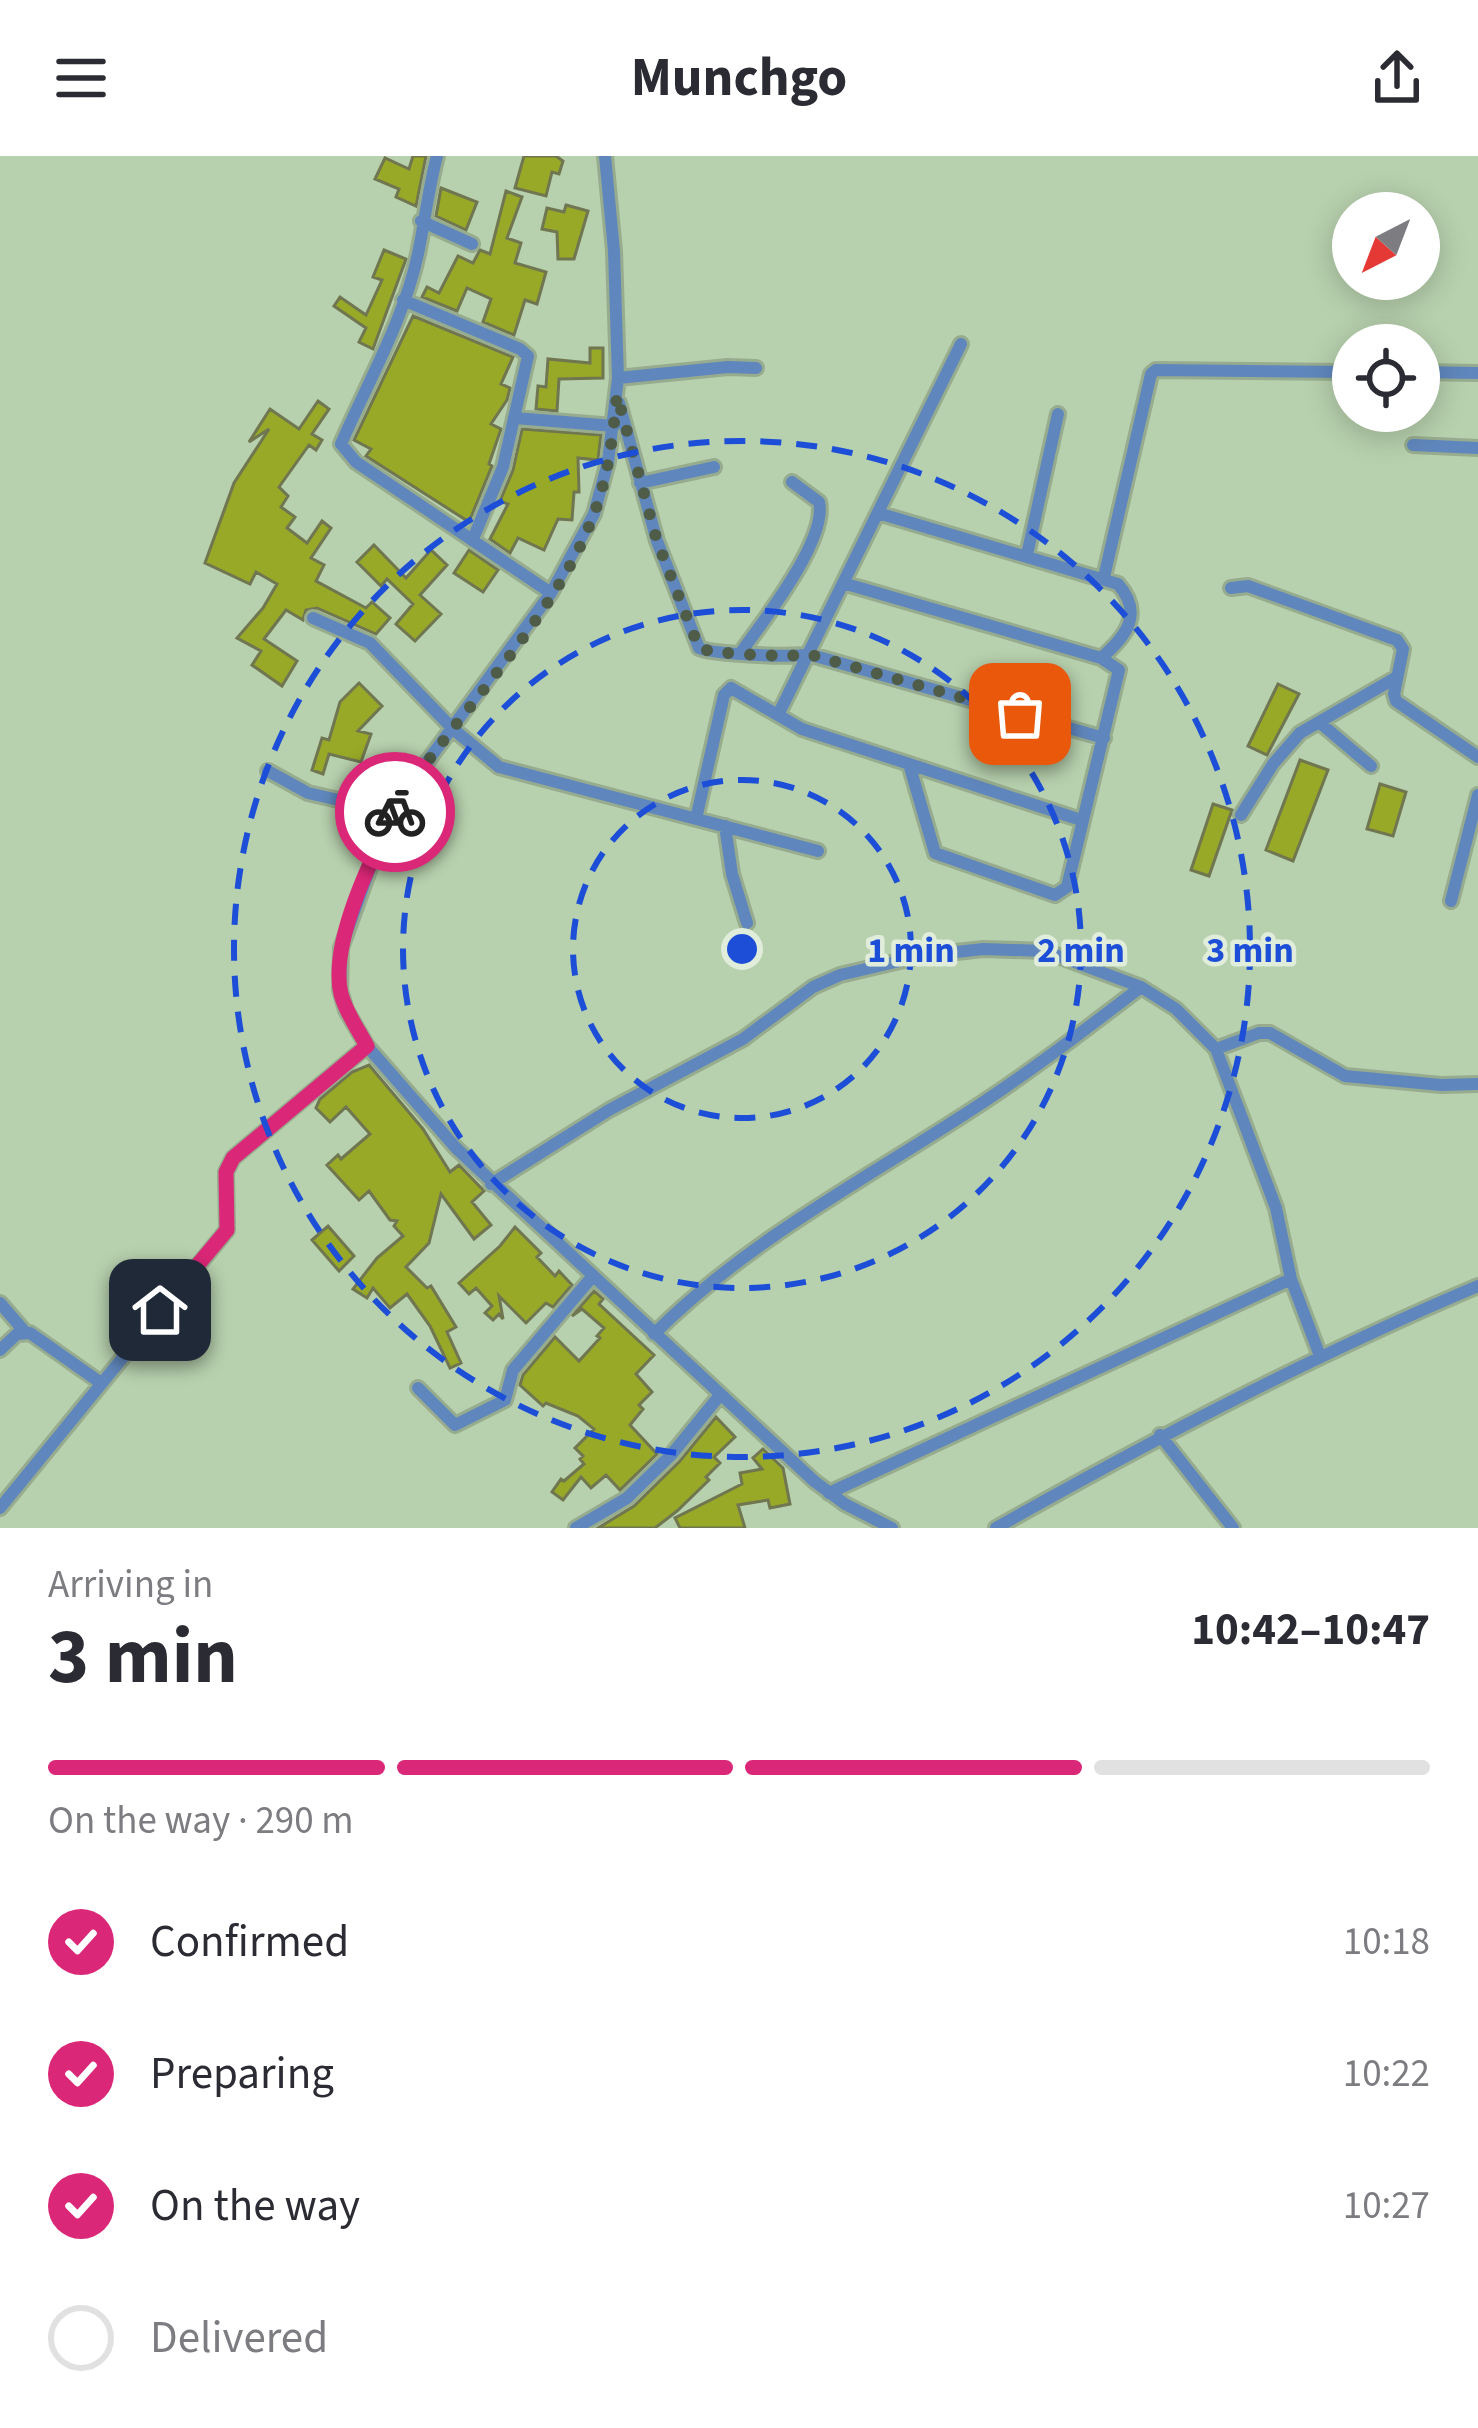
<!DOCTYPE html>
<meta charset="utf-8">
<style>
:root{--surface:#fff;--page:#f7f7f7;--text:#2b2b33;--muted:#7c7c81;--line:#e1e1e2;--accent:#db2777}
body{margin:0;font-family:"Source Sans 3",sans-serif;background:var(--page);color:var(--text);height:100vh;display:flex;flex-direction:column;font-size:45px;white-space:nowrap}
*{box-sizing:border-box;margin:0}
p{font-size:39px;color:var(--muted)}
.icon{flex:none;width:66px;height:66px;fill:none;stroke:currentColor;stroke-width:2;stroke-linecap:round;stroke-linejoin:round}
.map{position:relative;height:1372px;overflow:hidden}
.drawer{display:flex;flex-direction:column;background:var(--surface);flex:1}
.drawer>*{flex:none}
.needle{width:78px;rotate:222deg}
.fabs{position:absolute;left:1332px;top:36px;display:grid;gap:24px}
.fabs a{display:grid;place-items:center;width:108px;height:108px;border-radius:50%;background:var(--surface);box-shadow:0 6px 30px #0003;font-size:60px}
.pin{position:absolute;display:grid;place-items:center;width:102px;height:102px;color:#fff;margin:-51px;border-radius:24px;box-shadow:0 6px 18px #0006}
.courier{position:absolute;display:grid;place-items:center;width:120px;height:120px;margin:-60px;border:9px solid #db2777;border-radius:50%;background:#fff;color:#222;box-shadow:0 3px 15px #0007}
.head em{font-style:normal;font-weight:700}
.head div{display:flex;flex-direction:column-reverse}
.head{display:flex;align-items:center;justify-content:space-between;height:204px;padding:0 48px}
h1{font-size:78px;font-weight:700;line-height:90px}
.bar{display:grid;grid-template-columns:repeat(4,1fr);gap:18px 12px;align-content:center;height:144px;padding:0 48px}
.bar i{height:15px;border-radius:9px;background:var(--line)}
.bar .selected{background:var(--accent)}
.bar p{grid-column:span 4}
ol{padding:0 48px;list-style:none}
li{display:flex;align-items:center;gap:36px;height:132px}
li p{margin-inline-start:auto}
li .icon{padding:12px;border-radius:50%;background:var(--accent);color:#fff;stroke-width:4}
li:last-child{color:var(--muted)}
li i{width:66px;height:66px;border:6px solid var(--line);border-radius:50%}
header{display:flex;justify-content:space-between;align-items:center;height:156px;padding:0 48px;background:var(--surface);font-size:54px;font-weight:700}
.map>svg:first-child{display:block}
.building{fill:#98a927;stroke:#6f7650;stroke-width:3}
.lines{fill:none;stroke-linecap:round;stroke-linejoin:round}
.minor-casing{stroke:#97ac8e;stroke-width:18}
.minor{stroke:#6087bd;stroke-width:12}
.done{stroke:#4e5c48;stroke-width:12;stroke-dasharray:0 21.6}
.route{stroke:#db2777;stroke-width:15}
.ring{fill:none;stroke:#1d4ed8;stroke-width:6;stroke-dasharray:21 15}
.centre{fill:#1d4ed8;stroke:#e0eddb;stroke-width:6}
.ring-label{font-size:36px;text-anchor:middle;font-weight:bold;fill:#1d4ed8;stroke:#e0eddb;stroke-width:9;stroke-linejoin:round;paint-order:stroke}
</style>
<header><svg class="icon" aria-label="menu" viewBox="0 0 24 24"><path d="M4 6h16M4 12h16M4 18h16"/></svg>Munchgo<svg class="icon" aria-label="share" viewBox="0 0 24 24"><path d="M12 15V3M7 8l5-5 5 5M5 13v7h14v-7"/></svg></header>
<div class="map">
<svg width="1478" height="1372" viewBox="0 0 1478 1372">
<rect width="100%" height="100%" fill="#b7d0ad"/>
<path class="building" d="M 413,0 L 426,0 L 416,50 L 396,41 L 399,33 L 375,23 L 385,2 L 409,13 Z
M 524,0 L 556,0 L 563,5 L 559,18 L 552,16 L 546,40 L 515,32 Z
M 441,32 L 477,46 L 466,74 L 436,60 Z
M 506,35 L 522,41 L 507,82 L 521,87 L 515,107 L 546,116 L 537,148 L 525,144 L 514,179 L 483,166 L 491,143 L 467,132 L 457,155 L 422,141 L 427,131 L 439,137 L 458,100 L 473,107 L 480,94 L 490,98 Z
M 566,49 L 588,55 L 574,103 L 558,103 L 557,76 L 542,73 L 547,52 L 564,56 Z
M 384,94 L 406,103 L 373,193 L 359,186 L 366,172 L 334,150 L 340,141 L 366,159 L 382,124 L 373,121 Z
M 413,160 L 513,201 L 501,228 L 510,232 L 507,244 L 491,268 L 501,273 L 489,308 L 492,310 L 469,366 L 366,300 L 371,293 L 354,284 Z
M 590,192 L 603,192 L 603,222 L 559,223 L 557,255 L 536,253 L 538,230 L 546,231 L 548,203 L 590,207 Z
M 318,245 L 329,253 L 312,278 L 322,284 L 316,294 L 309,289 L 279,331 L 288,340 L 281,351 L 295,361 L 287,372 L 307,387 L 322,365 L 331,372 L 311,402 L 324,409 L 316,425 L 366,452 L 372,446 L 390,462 L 376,478 L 317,452 L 306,454 L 303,464 L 286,454 L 264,483 L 297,505 L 282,530 L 252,509 L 261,495 L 237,482 L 263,452 L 277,428 L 256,416 L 250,428 L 205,407 L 234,327 L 269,273 L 249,286 L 270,253 L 299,273 Z
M 522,273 L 601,279 L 598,304 L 578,302 L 579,336 L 574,336 L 572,364 L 558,363 L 544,394 L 518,382 L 510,397 L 490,383 L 508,348 L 500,345 L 513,314 Z
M 374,389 L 406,422 L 431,394 L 447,409 L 420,439 L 441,458 L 415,485 L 396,468 L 413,448 L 387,423 L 381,430 L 357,406 Z
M 469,394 L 498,414 L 483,436 L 454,417 Z
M 359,527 L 382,550 L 358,575 L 371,578 L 361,606 L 329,598 L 323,618 L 312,614 L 322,582 L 329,584 L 340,546 Z
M 1278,528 L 1299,538 L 1267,599 L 1248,590 Z
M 1300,604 L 1328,614 L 1293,705 L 1266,694 Z
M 1380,628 L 1406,636 L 1393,680 L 1367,673 Z
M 1213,648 L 1232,654 L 1209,720 L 1191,714 Z
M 369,909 L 423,973 L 450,1016 L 459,1009 L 484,1035 L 472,1046 L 491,1069 L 474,1083 L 441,1038 L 429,1087 L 406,1111 L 427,1132 L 431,1130 L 456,1171 L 447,1176 L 461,1207 L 450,1212 L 430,1170 L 407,1138 L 390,1152 L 373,1132 L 367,1142 L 353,1133 L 377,1102 L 403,1080 L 394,1070 L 397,1065 L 390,1064 L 369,1035 L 359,1044 L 327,1009 L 338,999 L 341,1003 L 370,978 L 346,951 L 330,966 L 316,952 L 320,943 L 352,916 Z
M 328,1070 L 354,1100 L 339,1115 L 312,1084 Z
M 515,1071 L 541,1097 L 537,1101 L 555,1120 L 559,1115 L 572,1129 L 553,1151 L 546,1147 L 526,1167 L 499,1140 L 503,1163 L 499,1158 L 493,1164 L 485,1157 L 492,1150 L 476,1132 L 469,1138 L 459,1127 L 500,1090 Z
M 594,1135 L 603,1143 L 599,1148 L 654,1199 L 636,1218 L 652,1236 L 639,1249 L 643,1253 L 630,1269 L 657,1298 L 620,1334 L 606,1319 L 591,1332 L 581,1321 L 563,1344 L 552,1336 L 561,1323 L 564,1325 L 584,1308 L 580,1303 L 583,1300 L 575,1292 L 594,1273 L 578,1260 L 546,1247 L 543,1250 L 520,1229 L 523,1219 L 555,1181 L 579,1205 L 600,1182 L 597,1180 L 604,1172 L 582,1153 L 572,1160 Z
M 716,1261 L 735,1281 L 714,1301 L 720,1307 L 706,1321 L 709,1324 L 677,1355 L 655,1372 L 598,1372 L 634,1350 L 680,1305 Z
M 763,1293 L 783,1312 L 790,1348 L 770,1352 L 768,1344 L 738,1349 L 745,1372 L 680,1372 L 675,1362 L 742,1328 L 740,1317 L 762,1313 L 753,1302 Z"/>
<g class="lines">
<g class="minor-casing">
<path id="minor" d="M 437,0 C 429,31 425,62 419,93 C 406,160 368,226 341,288 L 356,306 L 551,437
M 605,0 L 614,95 L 618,222 L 608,306 L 594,358 L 551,437 L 405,636 L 378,690 L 341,792 L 340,834 L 346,854 L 367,890 L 456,992 L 814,1325 L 845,1348 L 892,1372
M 421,65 L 472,88
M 403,144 L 520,193 L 528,200 L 503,311 L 473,383
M 1419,216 L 1478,217
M 618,222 L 728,211 L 756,212
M 619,247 L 657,385 L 699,492 C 711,498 794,502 808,498 L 1104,582
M 515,262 L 614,270
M 1413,289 L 1478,292
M 640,327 L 714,311
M 878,357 L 1118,428 C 1143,457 1128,479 1101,502
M 1027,399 L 1058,258
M 1104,421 L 1151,218 L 1156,214 L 1353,216
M 843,427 L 1101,502 L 1119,514 L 1067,731 L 1055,739 L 935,697 L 909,608
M 1231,432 L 1248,430 L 1397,484 L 1403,493 L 1394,538 L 1396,545 L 1478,601
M 313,462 L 370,487 L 453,573 L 499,611 L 818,695
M 742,495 C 764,464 828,383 819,346 L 792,326
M 778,559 L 961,188
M 1319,566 L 1371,610
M 268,615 L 308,637 L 395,657
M 1241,659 L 1273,608 L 1300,577 L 1397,521
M 696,663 L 724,539 L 731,532 L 802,573 L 1081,664
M 725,670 L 732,718 L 747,767
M 1451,745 L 1478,639
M 1216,893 L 1259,877 L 1270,877 L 1345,920 L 1441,929 L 1478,928
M 491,1028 L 609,954 L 743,883 L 813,831 L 840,819 L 921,800 L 983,793 L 1045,795 L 1141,831 L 1176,853 L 1216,893 L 1276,1052 L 1291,1123 L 1320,1200
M 0,1147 L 25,1176
M 654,1178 C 750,1082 872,1020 985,945 C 1039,909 1090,870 1141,831
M 0,1194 L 17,1178 L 30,1177 L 101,1227
M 418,1232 L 455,1269 L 505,1244 L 513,1214 L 592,1121
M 1160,1279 L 1233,1372
M 829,1337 L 1291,1123
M 0,1352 L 227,1074 L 226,1016 L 233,1002 L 367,890
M 576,1372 L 627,1342 L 672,1298 L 720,1239
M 996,1372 C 1153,1283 1312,1200 1478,1130"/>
</g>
<use href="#minor" class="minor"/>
</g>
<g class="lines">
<path class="done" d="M 395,656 L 405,636 C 464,552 559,454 594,358 C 608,321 613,279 617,239 L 657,385 L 699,492 C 710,498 794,502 808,498 L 1020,558"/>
<path class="route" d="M 160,1154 L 227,1074 L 226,1016 L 233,1002 L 367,890 C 358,873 346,857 341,838 C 329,788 372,701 395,656"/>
</g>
<g class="ring">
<circle cx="742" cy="793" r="169"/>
<circle cx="742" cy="793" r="339"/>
<circle cx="742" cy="793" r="508"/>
</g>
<circle cx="742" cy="793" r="18" class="centre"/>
<g class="ring-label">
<text x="911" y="806">1 min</text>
<text x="1081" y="806">2 min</text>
<text x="1250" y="806">3 min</text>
</g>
</svg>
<div class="fabs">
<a><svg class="needle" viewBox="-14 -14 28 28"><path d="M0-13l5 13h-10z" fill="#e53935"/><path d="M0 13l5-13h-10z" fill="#7c7c81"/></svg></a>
<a><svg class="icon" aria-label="locate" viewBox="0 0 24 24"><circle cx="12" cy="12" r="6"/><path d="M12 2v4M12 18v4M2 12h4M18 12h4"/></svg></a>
</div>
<div class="pin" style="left:1020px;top:558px;background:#ea580c"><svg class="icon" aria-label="bag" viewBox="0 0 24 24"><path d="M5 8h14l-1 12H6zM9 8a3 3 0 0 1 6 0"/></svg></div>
<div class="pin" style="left:160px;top:1154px;background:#1f2937"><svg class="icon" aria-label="home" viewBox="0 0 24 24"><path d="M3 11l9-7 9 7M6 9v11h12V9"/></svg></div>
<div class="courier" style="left:395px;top:656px"><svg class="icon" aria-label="bike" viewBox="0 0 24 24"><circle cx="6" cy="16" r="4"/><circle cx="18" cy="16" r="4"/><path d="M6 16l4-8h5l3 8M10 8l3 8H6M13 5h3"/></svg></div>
</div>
<section class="drawer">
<div class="head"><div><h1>3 min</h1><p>Arriving in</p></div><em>10:42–10:47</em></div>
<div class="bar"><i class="selected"></i><i class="selected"></i><i class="selected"></i><i></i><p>On the way · 290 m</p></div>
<ol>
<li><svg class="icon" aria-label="check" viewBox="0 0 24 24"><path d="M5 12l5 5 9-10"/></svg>Confirmed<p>10:18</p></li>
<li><svg class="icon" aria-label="check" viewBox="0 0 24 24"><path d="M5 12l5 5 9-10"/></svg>Preparing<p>10:22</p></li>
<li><svg class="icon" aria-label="check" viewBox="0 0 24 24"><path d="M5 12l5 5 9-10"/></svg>On the way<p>10:27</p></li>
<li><i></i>Delivered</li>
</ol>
</section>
